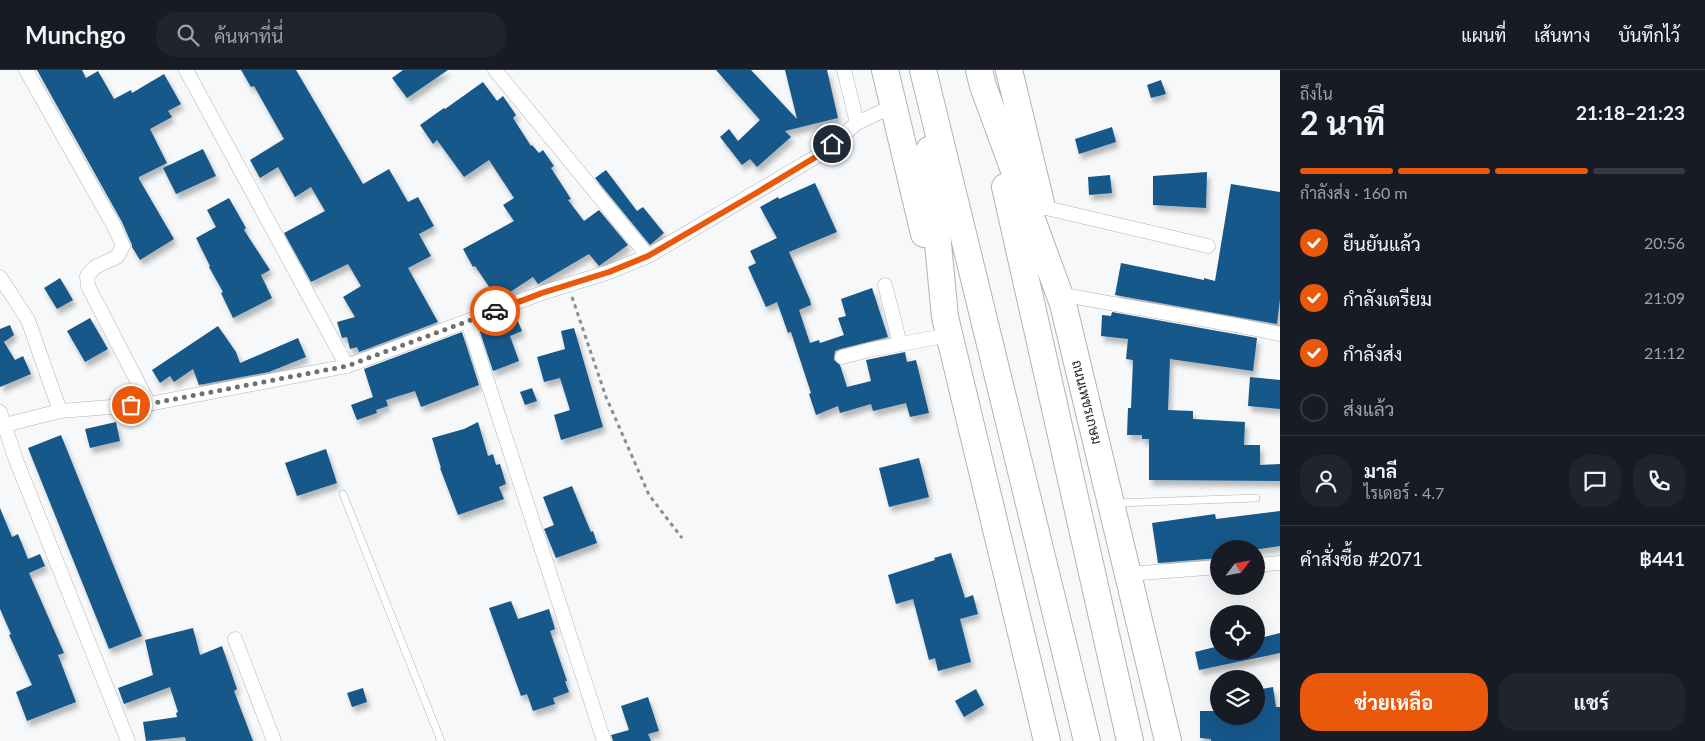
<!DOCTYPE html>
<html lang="th">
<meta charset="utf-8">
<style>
:root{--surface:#171b24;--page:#20242c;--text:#f1f3f6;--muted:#9ea1a6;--line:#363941;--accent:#ea580c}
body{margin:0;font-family:Lato,Sarabun,sans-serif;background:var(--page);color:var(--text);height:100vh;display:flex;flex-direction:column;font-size:19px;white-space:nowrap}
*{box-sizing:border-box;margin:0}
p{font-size:16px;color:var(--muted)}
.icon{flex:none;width:28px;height:28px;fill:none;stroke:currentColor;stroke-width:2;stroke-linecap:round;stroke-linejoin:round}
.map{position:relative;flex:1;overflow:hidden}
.panel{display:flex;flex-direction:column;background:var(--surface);width:425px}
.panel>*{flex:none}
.needle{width:32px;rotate:58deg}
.tools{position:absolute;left:1210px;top:470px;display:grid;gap:10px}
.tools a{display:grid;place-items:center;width:55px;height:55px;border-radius:50%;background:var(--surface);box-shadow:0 5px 20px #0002;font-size:25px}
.pin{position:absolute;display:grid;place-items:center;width:42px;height:42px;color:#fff;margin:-21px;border:2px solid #fff;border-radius:50%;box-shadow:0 1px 5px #0007}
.courier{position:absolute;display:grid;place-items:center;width:50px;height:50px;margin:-25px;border:4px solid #ea580c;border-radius:50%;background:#fff;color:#222;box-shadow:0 1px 6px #0007}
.headline em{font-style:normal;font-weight:700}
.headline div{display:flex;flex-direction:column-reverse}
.headline{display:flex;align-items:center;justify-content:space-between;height:85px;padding:0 20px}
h1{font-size:32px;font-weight:700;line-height:38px}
.bar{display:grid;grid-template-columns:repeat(4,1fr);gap:8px 5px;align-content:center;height:60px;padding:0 20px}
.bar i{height:6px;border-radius:4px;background:var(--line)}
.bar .on{background:var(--accent)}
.bar p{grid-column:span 4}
.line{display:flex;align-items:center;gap:12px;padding:0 20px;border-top:1px solid var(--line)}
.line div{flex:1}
.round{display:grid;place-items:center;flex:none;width:52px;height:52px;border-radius:20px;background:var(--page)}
ol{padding:0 20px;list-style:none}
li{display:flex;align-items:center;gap:15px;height:55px}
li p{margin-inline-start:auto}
li .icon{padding:5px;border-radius:50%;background:var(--accent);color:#fff;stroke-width:4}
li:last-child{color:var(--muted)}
li i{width:28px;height:28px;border:2px solid var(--line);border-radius:50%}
.primary-button{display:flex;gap:10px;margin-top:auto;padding:10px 20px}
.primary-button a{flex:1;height:58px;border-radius:20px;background:var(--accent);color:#fff;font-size:20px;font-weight:700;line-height:58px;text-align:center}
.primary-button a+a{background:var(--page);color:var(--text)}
header{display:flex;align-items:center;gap:30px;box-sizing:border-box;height:70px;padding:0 25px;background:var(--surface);border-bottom:1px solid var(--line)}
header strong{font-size:24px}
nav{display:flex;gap:28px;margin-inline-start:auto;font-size:18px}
.search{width:350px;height:45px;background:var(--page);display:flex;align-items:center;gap:12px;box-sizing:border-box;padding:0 18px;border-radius:20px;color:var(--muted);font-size:19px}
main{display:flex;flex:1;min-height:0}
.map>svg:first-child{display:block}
.building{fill:#18588a;filter:url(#shadow)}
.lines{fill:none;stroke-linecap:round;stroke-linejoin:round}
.lane-casing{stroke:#b2b3b4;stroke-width:8}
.street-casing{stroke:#b2b3b4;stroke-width:15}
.highway-casing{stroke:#b2b3b4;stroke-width:28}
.path{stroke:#8d8d8e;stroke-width:3;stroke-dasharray:4 4;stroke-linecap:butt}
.lane{stroke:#fff;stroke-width:7}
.street{stroke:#fff;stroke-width:14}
.highway{stroke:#fff;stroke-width:26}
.done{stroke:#707071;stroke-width:5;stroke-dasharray:0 9}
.route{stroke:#ea580c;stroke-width:6}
.labels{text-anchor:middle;stroke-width:5;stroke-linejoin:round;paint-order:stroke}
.street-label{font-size:14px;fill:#272728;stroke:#fff}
</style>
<header>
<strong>Munchgo</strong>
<div class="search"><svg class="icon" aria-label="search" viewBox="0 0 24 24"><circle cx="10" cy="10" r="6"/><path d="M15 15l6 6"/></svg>ค้นหาที่นี่</div>
<nav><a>แผนที่</a><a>เส้นทาง</a><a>บันทึกไว้</a></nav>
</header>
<main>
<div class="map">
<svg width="1280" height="671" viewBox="0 0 1280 671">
<defs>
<filter id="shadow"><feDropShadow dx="3" dy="5.5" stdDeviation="2.5" flood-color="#0004"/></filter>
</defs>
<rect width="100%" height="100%" fill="#f7f8f9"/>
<path class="building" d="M 37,0 L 82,0 L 86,8 L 98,1 L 114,29 L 131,20 L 132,23 L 164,4 L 181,34 L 168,41 L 172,47 L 150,59 L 167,93 L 139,107 L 139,109 L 174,169 L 140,190 L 132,177 L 132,175 L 122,152 Z
M 241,0 L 296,0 L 363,114 L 389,99 L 408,132 L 418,127 L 434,156 L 419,164 L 431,186 L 408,198 L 438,252 L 359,282 L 357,277 L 350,279 L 347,267 L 342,268 L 337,252 L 355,247 L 343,227 L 361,216 L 348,194 L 311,212 L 284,163 L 325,141 L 311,117 L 295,127 L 278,97 L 260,108 L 250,90 L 284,69 L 254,16 L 251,17 Z
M 403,0 L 448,0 L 407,28 L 392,8 Z
M 716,0 L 751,0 L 797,49 L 785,0 L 827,0 L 838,48 L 785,61 L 791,67 L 757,97 L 750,89 L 742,95 L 720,67 L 729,59 L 738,71 L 760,50 Z
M 1161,10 L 1166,24 L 1151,28 L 1147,15 Z
M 483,12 L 497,31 L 503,26 L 516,45 L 513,48 L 531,76 L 532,75 L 539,83 L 543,80 L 554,96 L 551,98 L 571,129 L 568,130 L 584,151 L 599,140 L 628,175 L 599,196 L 589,184 L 538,214 L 533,207 L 498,230 L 475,196 L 473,197 L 463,179 L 514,151 L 503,135 L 514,128 L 489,90 L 464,107 L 437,70 L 433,74 L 420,55 L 444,38 L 445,39 Z
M 1112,57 L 1116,72 L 1079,84 L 1075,69 Z
M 203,79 L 216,106 L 176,124 L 163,98 Z
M 606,100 L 637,141 L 643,137 L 664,163 L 650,175 L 595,108 Z
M 1207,102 L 1206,138 L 1153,135 L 1153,106 Z
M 1110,105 L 1112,123 L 1089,125 L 1088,107 Z
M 815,113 L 837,162 L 789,182 L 810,230 L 811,235 L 799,240 L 810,273 L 819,270 L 820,273 L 844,265 L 838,248 L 846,246 L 841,229 L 872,218 L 888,267 L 840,279 L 835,281 L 834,290 L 840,295 L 847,317 L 871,311 L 866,290 L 905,282 L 907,292 L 916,290 L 929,343 L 910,347 L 906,333 L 873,341 L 871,334 L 840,343 L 838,336 L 816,345 L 809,324 L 811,323 L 791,262 L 788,263 L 777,232 L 766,237 L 748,197 L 756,193 L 750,181 L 777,168 L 760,137 L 778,127 L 779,129 Z
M 1231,114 L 1280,122 L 1280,229 L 1277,254 L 1115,225 L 1121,193 L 1204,210 L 1204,208 L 1215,211 Z
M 229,128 L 246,158 L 244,160 L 270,200 L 261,205 L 272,228 L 233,248 L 221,223 L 223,222 L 209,197 L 210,196 L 196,168 L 216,157 L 207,140 Z
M 60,208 L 73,230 L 57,239 L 44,218 Z
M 1112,242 L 1257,268 L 1253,301 L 1170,289 L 1168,340 L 1193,341 L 1193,349 L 1245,352 L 1244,375 L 1260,375 L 1260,395 L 1280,394 L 1280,411 L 1149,410 L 1149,369 L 1142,369 L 1142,365 L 1127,365 L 1128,338 L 1131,338 L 1133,290 L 1126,289 L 1128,269 L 1101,266 L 1102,245 L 1111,246 Z
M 90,248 L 108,279 L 85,292 L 67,261 Z
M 504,249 L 506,254 L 517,249 L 522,261 L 510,266 L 519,291 L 493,301 L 479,259 Z
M 10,255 L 14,265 L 4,272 L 15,290 L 23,286 L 31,304 L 0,317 L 0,259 Z
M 218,256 L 236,282 L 240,293 L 298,268 L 306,287 L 269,302 L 199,315 L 193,299 L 174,312 L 170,306 L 160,313 L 152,300 Z
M 574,258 L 603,357 L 561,370 L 554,345 L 570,340 L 560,308 L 544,312 L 537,287 L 565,279 L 561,261 Z
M 462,262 L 479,315 L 421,337 L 415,321 L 386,330 L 388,336 L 376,340 L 377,343 L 357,350 L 351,335 L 373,327 L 364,299 Z
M 1250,307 L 1280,310 L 1280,339 L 1248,336 Z
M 532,318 L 537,331 L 525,335 L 520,322 Z
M 116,352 L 120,371 L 90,378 L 85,359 Z
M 478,352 L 488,386 L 493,384 L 496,395 L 500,394 L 506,414 L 499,417 L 504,429 L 458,445 L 440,398 L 441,398 L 432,368 L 464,359 Z
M 61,365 L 142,566 L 109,579 L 28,378 Z
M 326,379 L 337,413 L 297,426 L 285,393 Z
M 919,388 L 929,427 L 889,437 L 879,398 Z
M 572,416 L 583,443 L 591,462 L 593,461 L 597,473 L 556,488 L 544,459 L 554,455 L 543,427 Z
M 0,438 L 12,467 L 18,464 L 28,489 L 40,484 L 45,496 L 29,503 L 64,583 L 58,585 L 76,632 L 27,651 L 16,622 L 32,615 L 9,565 L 11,564 L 0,539 Z
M 1280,441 L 1280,476 L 1260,479 L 1219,479 L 1219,488 L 1158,493 L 1152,453 L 1215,444 L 1216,449 Z
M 951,483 L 965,528 L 973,525 L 978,544 L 960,549 L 971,592 L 938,601 L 935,588 L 929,590 L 913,529 L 896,534 L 888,505 L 935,490 L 934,488 Z
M 511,531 L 518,549 L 549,539 L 555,559 L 550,561 L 567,611 L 565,611 L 569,622 L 553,628 L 555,634 L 533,641 L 527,624 L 521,626 L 489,538 Z
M 193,558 L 200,585 L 222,576 L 237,619 L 234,621 L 253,671 L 186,671 L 185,667 L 146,671 L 143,652 L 177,647 L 176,643 L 178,642 L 170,617 L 124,634 L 118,618 L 153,605 L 145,570 Z
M 1280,563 L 1280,583 L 1199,600 L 1195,582 L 1219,576 L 1219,581 L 1256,581 L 1256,569 Z
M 1273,617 L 1276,637 L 1280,637 L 1280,671 L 1211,671 L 1211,669 L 1200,668 L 1200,641 L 1219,641 L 1219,646 L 1256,646 L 1256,620 Z
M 363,618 L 367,632 L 352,637 L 347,623 Z
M 976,619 L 984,635 L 964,647 L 955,631 Z
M 648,627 L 659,661 L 648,664 L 651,671 L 613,671 L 611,665 L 629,660 L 621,636 Z"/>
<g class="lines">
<g class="lane-casing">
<path id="lane" d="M 343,424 L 441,671
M 1117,433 L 1256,428"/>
</g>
<g class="street-casing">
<path id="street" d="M 26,0 L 114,156 L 123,176 L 117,187 L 95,197 L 87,206 L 88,216 L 149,334
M 186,0 L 347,296
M 495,0 L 648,186
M 844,0 L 857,53
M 1042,137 L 1208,176
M 0,207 L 28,250 L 60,341
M 885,215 L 900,274
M 1061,224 C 1134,239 1208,248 1280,264
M 468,252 L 604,671
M 842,287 L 869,280 L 949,265
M 0,342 L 16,390 L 128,671
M 5,355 L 60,341 L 149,334 L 347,296 L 542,223 L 609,202 L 648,186 L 819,85 L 857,53 L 893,36
M 1256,495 L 1280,493
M 1128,504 L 1219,497
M 235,569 L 274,671"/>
</g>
<g class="highway-casing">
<path id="highway" d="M 885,0 L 924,164
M 923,0 L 1087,671
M 979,0 L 983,16 L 1063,234 L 1168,671
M 1009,0 L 1041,133
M 929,80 L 945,247 L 1047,671
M 1005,117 L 1130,671"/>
</g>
<path class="path" d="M 572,227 L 606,327 L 649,425 L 682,468"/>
<use href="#lane" class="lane"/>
<use href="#street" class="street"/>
<use href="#highway" class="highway"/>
</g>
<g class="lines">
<path class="done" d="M 131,335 L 149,334 L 347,296 L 495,241"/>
<path class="route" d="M 495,241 L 542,223 L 609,202 L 648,186 L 758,122 L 819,85 L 832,74"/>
</g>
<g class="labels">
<g class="street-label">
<text transform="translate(1087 332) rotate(76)" y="5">ถนนเพชรเกษม</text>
</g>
</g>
</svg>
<div class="tools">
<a><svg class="needle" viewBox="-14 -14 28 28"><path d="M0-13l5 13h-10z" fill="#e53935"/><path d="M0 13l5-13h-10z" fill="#9ea1a6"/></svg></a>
<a><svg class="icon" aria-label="locate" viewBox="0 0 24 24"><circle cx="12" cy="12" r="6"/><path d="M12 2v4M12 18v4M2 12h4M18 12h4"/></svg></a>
<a><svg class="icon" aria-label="layers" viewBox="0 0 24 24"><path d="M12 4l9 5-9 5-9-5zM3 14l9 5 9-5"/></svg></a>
</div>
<div class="pin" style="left:131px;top:335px;background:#ea580c"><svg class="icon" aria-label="bag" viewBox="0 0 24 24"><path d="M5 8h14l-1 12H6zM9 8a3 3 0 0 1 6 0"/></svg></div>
<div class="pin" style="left:832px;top:74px;background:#1f2937"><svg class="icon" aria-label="home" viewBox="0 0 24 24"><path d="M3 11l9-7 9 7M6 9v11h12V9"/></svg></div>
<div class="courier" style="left:495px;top:241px"><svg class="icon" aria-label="car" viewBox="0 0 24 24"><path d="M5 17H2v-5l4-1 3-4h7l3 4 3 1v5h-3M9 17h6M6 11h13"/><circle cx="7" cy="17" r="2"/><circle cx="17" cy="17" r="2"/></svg></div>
</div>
<section class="panel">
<div class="headline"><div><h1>2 นาที</h1><p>ถึงใน</p></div><em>21:18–21:23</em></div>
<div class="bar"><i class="on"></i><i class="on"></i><i class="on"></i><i></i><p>กำลังส่ง · 160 m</p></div>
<ol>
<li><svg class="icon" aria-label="check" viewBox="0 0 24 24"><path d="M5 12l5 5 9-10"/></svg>ยืนยันแล้ว<p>20:56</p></li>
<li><svg class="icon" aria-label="check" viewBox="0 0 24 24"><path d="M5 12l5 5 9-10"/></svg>กำลังเตรียม<p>21:09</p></li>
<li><svg class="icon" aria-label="check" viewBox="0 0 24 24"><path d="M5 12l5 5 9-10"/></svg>กำลังส่ง<p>21:12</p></li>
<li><i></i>ส่งแล้ว</li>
</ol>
<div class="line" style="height:90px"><a class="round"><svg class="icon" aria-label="person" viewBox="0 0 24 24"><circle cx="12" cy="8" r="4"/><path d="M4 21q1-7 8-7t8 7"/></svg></a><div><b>มาลี</b><p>ไรเดอร์ · 4.7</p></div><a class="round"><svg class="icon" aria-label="chat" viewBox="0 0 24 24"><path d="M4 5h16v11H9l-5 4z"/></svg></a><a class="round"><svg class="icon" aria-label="phone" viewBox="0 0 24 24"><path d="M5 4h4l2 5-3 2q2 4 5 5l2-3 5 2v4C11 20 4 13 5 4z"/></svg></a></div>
<div class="line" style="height:65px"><div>คำสั่งซื้อ #2071</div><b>฿441</b></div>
<div class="primary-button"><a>ช่วยเหลือ</a><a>แชร์</a></div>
</section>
</main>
